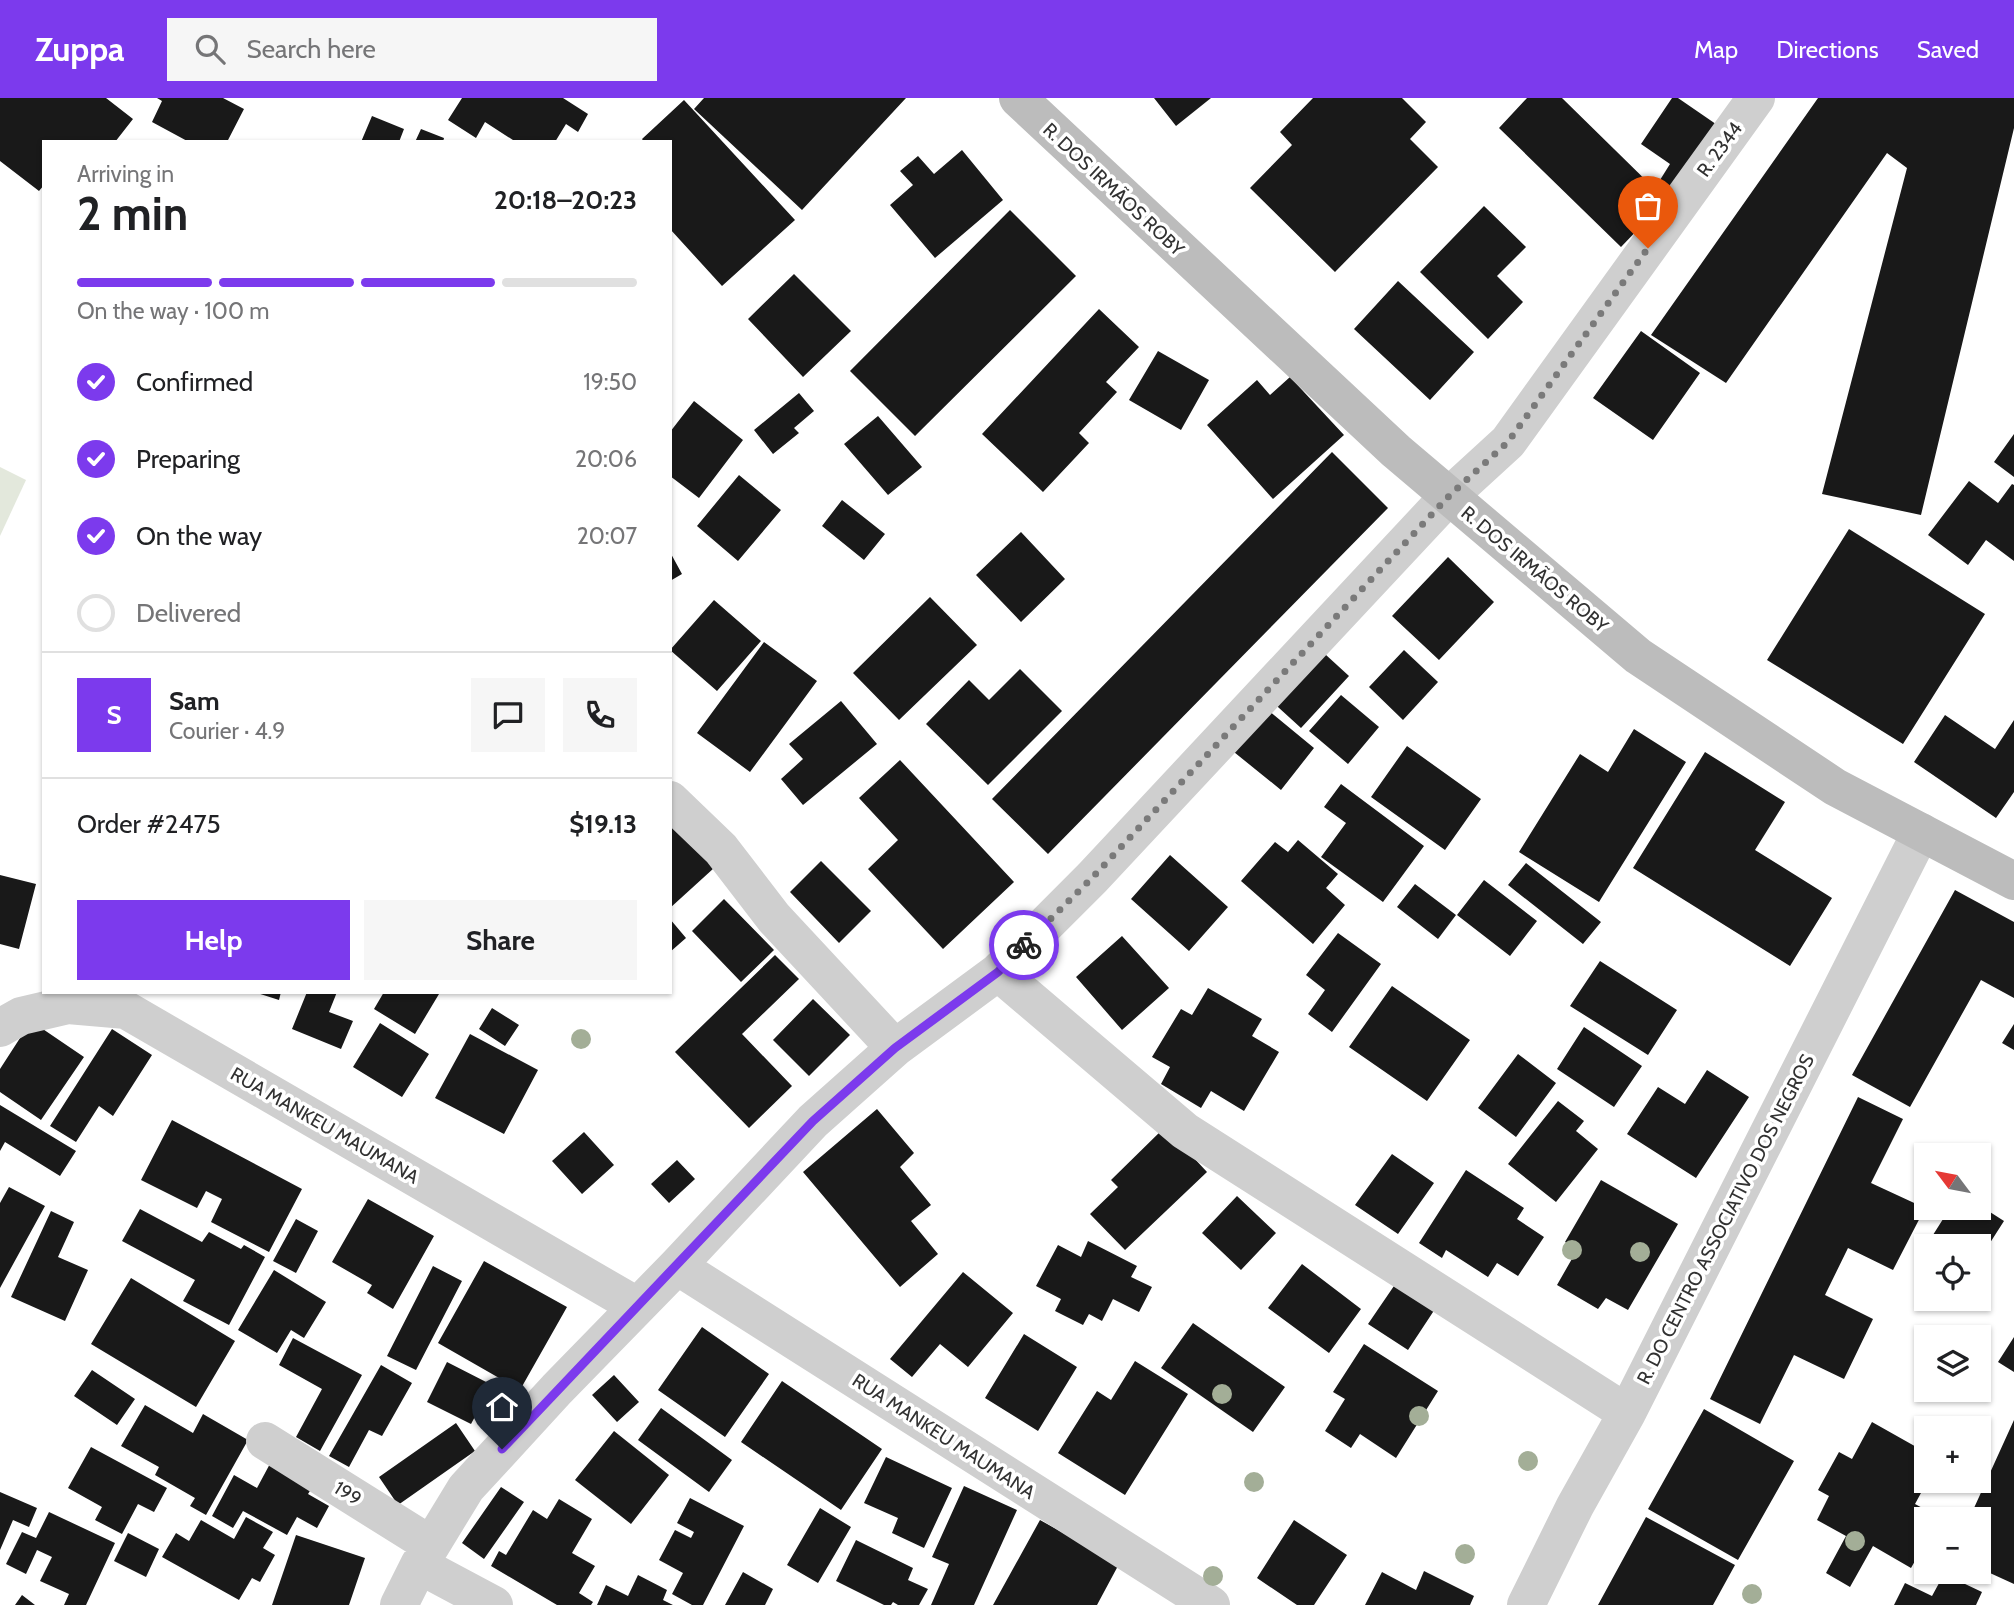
<!DOCTYPE html>
<meta charset="utf-8">
<style>
:root{--surface:#fff;--page:#f6f6f6;--text:#202124;--muted:#757577;--line:#e0e0e0;--accent:#7c3aed}
body{margin:0;font-family:Cabin,sans-serif;background:var(--page);color:var(--text);height:100vh;display:flex;flex-direction:column;font-size:26px;white-space:nowrap}
*{box-sizing:border-box;margin:0}
p{font-size:23px;color:var(--muted)}
.icon{flex:none;width:38px;height:38px;fill:none;stroke:currentColor;stroke-width:2;stroke-linecap:round;stroke-linejoin:round}
.map{position:relative;flex:1;overflow:hidden}
.side{position:absolute;left:42px;top:42px;width:630px;height:854px;display:flex;flex-direction:column;background:var(--surface);border-radius:0px;box-shadow:0 2px 5px #0004}
.side>*{flex:none}
.needle{width:46px;rotate:302deg}
.controls{position:absolute;left:1914px;top:1045px;display:grid;gap:14px}
.controls a{display:grid;place-items:center;width:77px;height:77px;border-radius:0px;background:var(--surface);box-shadow:0 2px 5px #0004;font-size:35px}
.pin{position:absolute;display:grid;place-items:center;width:60px;height:60px;color:#fff;margin:-72px -30px;border-radius:50% 50% 50% 0;rotate:-45deg;box-shadow:0 0 7px #0007}
.pin .icon{rotate:45deg}
.courier{position:absolute;display:grid;place-items:center;width:70px;height:70px;margin:-35px;border:5px solid #7c3aed;border-radius:50%;background:#fff;color:#222;box-shadow:0 2px 9px #0007}
.head em{font-style:normal;font-weight:700}
.head div{display:flex;flex-direction:column-reverse}
.head{display:flex;align-items:center;justify-content:space-between;height:119px;padding:0 35px}
h1{font-size:46px;font-weight:700;line-height:52px}
.bar{display:grid;grid-template-columns:repeat(4,1fr);gap:10px 7px;align-content:center;height:84px;padding:0 35px}
.bar i{height:9px;border-radius:5px;background:var(--line)}
.bar .selected{background:var(--accent)}
.bar p{grid-column:span 4}
.line{display:flex;align-items:center;gap:18px;padding:0 35px;border-top:2px solid var(--line)}
.line div{flex:1}
.round{display:grid;place-items:center;flex:none;width:74px;height:74px;border-radius:0px;background:var(--page)}
ol{padding:0 35px;list-style:none}
li{display:flex;align-items:center;gap:21px;height:77px}
li p{margin-inline-start:auto}
li .icon{padding:7px;border-radius:50%;background:var(--accent);color:#fff;stroke-width:4}
li:last-child{color:var(--muted)}
li i{width:38px;height:38px;border:4px solid var(--line);border-radius:50%}
.action{display:flex;gap:14px;margin-top:auto;padding:14px 35px}
.action a{flex:1;height:80px;border-radius:0px;background:var(--accent);color:#fff;font-size:28px;font-weight:700;line-height:80px;text-align:center}
.action a+a{background:var(--page);color:var(--text)}
header{display:flex;align-items:center;gap:42px;box-sizing:border-box;height:98px;padding:0 35px;background:var(--accent);color:#fff}
header strong{font-size:33px}
nav{display:flex;gap:38px;margin-inline-start:auto;font-size:24px}
.search{width:490px;height:63px;background:var(--page);display:flex;align-items:center;gap:18px;box-sizing:border-box;padding:0 24px;border-radius:0px;color:var(--muted);font-size:26px}
.map>svg:first-child{display:block}
.green{fill:#e3e8dc}
.building{fill:#191919}
.lines{fill:none;stroke-linecap:round;stroke-linejoin:round}
.street{stroke:#cfcfcf;stroke-width:38}
.secondary{stroke:#bcbcbc;stroke-width:38}
.tree{fill:#a3ae97}
.done{stroke:#7a7a7a;stroke-width:7;stroke-dasharray:0 12.6}
.route{stroke:#7c3aed;stroke-width:9}
.labels{text-anchor:middle;stroke-width:7;stroke-linejoin:round;paint-order:stroke}
.street-label{font-size:19px;fill:#323232;stroke:#fff}
</style>
<header>
<strong>Zuppa</strong>
<div class="search"><svg class="icon" aria-label="search" viewBox="0 0 24 24"><circle cx="10" cy="10" r="6"/><path d="M15 15l6 6"/></svg>Search here</div>
<nav><a>Map</a><a>Directions</a><a>Saved</a></nav>
</header>
<div class="map">
<svg width="2014" height="1507" viewBox="0 0 2014 1507">
<rect width="100%" height="100%" fill="#fff"/>
<path class="green" d="M 0,369 L 26,382 L 0,438 Z"/>
<path class="building" d="M 0,0 L 106,0 L 133,21 L 115,44 L 44,44 L 44,87 L 39,93 L 0,63 Z
M 157,0 L 223,0 L 244,11 L 227,44 L 189,44 L 152,24 L 162,3 Z
M 462,0 L 563,0 L 588,16 L 578,34 L 566,26 L 555,44 L 516,44 L 485,24 L 476,40 L 448,22 Z
M 704,0 L 906,0 L 802,112 L 694,11 Z
M 1154,0 L 1211,0 L 1176,28 Z
M 1313,0 L 1402,0 L 1426,24 L 1410,41 L 1438,69 L 1335,174 L 1250,90 L 1292,47 L 1280,34 Z
M 1527,0 L 1562,0 L 1666,102 L 1621,149 L 1499,30 Z
M 1672,0 L 1678,0 L 1726,33 L 1677,105 L 1655,90 L 1670,66 L 1641,46 Z
M 1818,0 L 2014,0 L 2014,30 L 1921,417 L 1822,396 L 1907,70 L 1887,55 L 1726,285 L 1651,237 Z
M 684,2 L 795,122 L 722,188 L 670,131 L 670,44 L 644,44 L 642,41 Z
M 372,18 L 404,31 L 399,44 L 361,44 Z
M 421,31 L 444,40 L 443,44 L 415,44 Z
M 962,52 L 1003,102 L 935,160 L 890,107 L 913,87 L 900,73 L 918,58 L 934,76 Z
M 1484,108 L 1526,149 L 1497,178 L 1523,204 L 1488,241 L 1420,174 Z
M 1010,112 L 1076,178 L 915,338 L 850,273 Z
M 794,176 L 851,233 L 803,279 L 748,221 Z
M 1398,183 L 1474,254 L 1430,302 L 1354,231 Z
M 1099,211 L 1139,249 L 1106,284 L 1117,294 L 1079,335 L 1089,345 L 1043,394 L 982,336 Z
M 1641,233 L 1700,275 L 1653,342 L 1593,300 Z
M 1158,253 L 1209,282 L 1181,332 L 1129,302 Z
M 1290,279 L 1344,337 L 1273,401 L 1207,327 L 1257,282 L 1270,297 Z
M 799,295 L 814,313 L 794,330 L 799,335 L 773,356 L 754,332 Z
M 694,303 L 743,342 L 699,400 L 670,378 L 670,334 Z
M 878,318 L 922,369 L 888,397 L 844,346 Z
M 2014,336 L 2014,379 L 1994,364 Z
M 1332,354 L 1388,410 L 1048,756 L 992,701 Z
M 739,377 L 781,412 L 738,463 L 697,428 Z
M 1969,383 L 1998,405 L 2012,386 L 2014,387 L 2014,463 L 1986,442 L 1968,467 L 1928,437 Z
M 842,402 L 885,436 L 864,462 L 822,428 Z
M 1849,431 L 1985,516 L 1903,646 L 1767,562 Z
M 1021,434 L 1065,481 L 1021,524 L 976,477 Z
M 670,454 L 682,476 L 670,483 Z
M 1448,459 L 1494,504 L 1439,562 L 1392,518 Z
M 930,499 L 977,547 L 899,622 L 853,575 Z
M 714,502 L 761,543 L 717,593 L 670,552 Z
M 764,544 L 817,583 L 750,674 L 697,635 Z
M 1314,546 L 1349,578 L 1301,630 L 1266,598 Z
M 1404,552 L 1438,584 L 1403,622 L 1369,589 Z
M 1020,571 L 1062,613 L 988,687 L 926,626 L 969,582 L 989,602 Z
M 1341,597 L 1379,629 L 1348,666 L 1309,633 Z
M 841,603 L 877,646 L 803,707 L 781,681 L 803,661 L 789,646 Z
M 1263,608 L 1314,650 L 1281,692 L 1229,650 Z
M 1945,617 L 1995,651 L 2014,622 L 2014,694 L 1996,720 L 1914,664 Z
M 1634,631 L 1686,664 L 1599,804 L 1519,754 L 1580,656 L 1608,674 Z
M 1407,648 L 1481,701 L 1445,752 L 1371,699 Z
M 1705,654 L 1785,704 L 1755,752 L 1832,800 L 1790,868 L 1633,770 Z
M 900,662 L 1014,784 L 943,851 L 868,771 L 898,742 L 859,700 Z
M 1341,686 L 1424,748 L 1383,804 L 1321,759 L 1346,725 L 1324,709 Z
M 670,722 L 714,770 L 670,810 Z
M 1298,742 L 1338,776 L 1326,790 L 1345,807 L 1313,846 L 1241,783 L 1275,744 L 1288,754 Z
M 1170,757 L 1228,809 L 1189,853 L 1131,801 Z
M 821,763 L 871,813 L 839,845 L 790,794 Z
M 1526,765 L 1601,824 L 1583,846 L 1508,787 Z
M 0,777 L 36,786 L 19,851 L 0,846 Z
M 1484,782 L 1537,823 L 1510,858 L 1457,817 Z
M 1415,786 L 1456,817 L 1438,841 L 1397,809 Z
M 1955,792 L 2014,824 L 2014,900 L 1981,882 L 1910,1009 L 1852,977 Z
M 724,801 L 774,852 L 741,884 L 692,833 Z
M 670,821 L 686,840 L 670,854 Z
M 1338,835 L 1381,866 L 1332,934 L 1308,916 L 1325,892 L 1306,877 Z
M 1122,838 L 1169,890 L 1122,932 L 1076,879 Z
M 775,857 L 799,881 L 742,936 L 792,988 L 749,1030 L 675,954 Z
M 1600,863 L 1677,912 L 1648,957 L 1570,908 Z
M 1392,888 L 1470,942 L 1427,1003 L 1349,949 Z
M 1208,890 L 1262,921 L 1252,938 L 1279,954 L 1244,1013 L 1211,993 L 1201,1010 L 1161,986 L 1170,969 L 1152,959 L 1181,911 L 1192,917 Z
M 254,894 L 281,894 L 279,902 Z
M 307,894 L 337,894 L 329,914 L 353,923 L 341,951 L 292,931 Z
M 384,894 L 436,894 L 439,896 L 415,936 L 374,911 Z
M 813,901 L 850,937 L 809,978 L 773,942 Z
M 492,910 L 519,927 L 505,948 L 479,931 Z
M 31,923 L 84,959 L 41,1022 L 0,994 L 0,971 Z
M 380,925 L 429,956 L 402,999 L 353,969 Z
M 2014,926 L 2014,952 L 2002,945 Z
M 1584,929 L 1642,968 L 1614,1009 L 1557,971 Z
M 112,931 L 152,957 L 113,1018 L 99,1008 L 76,1044 L 50,1028 Z
M 470,936 L 538,972 L 504,1036 L 435,1000 Z
M 1518,956 L 1556,985 L 1516,1039 L 1478,1010 Z
M 1707,972 L 1749,999 L 1696,1080 L 1627,1036 L 1658,989 L 1685,1006 Z
M 1858,999 L 1903,1021 L 1871,1085 L 1925,1110 L 1893,1172 L 1848,1150 L 1825,1197 L 1873,1221 L 1844,1281 L 1794,1257 L 1760,1326 L 1710,1301 Z
M 1558,1003 L 1584,1023 L 1576,1033 L 1598,1051 L 1556,1104 L 1508,1066 Z
M 0,1007 L 76,1053 L 60,1078 L 5,1044 L 0,1053 Z
M 877,1011 L 914,1055 L 900,1069 L 931,1107 L 911,1123 L 938,1156 L 900,1189 L 803,1074 Z
M 172,1022 L 302,1091 L 269,1154 L 211,1124 L 222,1101 L 206,1093 L 197,1110 L 141,1082 Z
M 1165,1029 L 1207,1074 L 1125,1152 L 1090,1116 L 1118,1089 L 1111,1082 Z
M 584,1034 L 614,1067 L 582,1096 L 552,1063 Z
M 1392,1056 L 1434,1085 L 1398,1136 L 1355,1107 Z
M 677,1062 L 695,1081 L 669,1105 L 651,1086 Z
M 1466,1072 L 1524,1110 L 1517,1121 L 1544,1139 L 1518,1178 L 1497,1165 L 1488,1179 L 1446,1152 L 1442,1160 L 1419,1145 Z
M 1601,1082 L 1678,1126 L 1628,1212 L 1606,1200 L 1598,1211 L 1557,1187 L 1577,1152 L 1565,1144 Z
M 9,1089 L 45,1108 L 0,1190 L 0,1105 Z
M 1237,1098 L 1276,1135 L 1241,1172 L 1202,1135 Z
M 368,1101 L 434,1138 L 393,1211 L 367,1195 L 372,1187 L 332,1164 Z
M 1979,1107 L 2004,1123 L 1979,1162 L 1979,1148 L 1926,1148 L 1950,1110 L 1979,1110 Z
M 140,1111 L 202,1144 L 209,1134 L 241,1151 L 244,1147 L 265,1159 L 229,1227 L 183,1203 L 195,1182 L 122,1143 Z
M 51,1113 L 74,1124 L 58,1159 L 88,1172 L 65,1223 L 11,1199 Z
M 296,1121 L 318,1133 L 296,1175 L 273,1163 Z
M 1088,1143 L 1137,1168 L 1131,1179 L 1152,1189 L 1139,1214 L 1113,1201 L 1102,1223 L 1089,1216 L 1083,1227 L 1055,1213 L 1061,1201 L 1036,1188 L 1058,1147 L 1081,1159 Z
M 484,1163 L 567,1209 L 520,1292 L 438,1245 Z
M 1302,1166 L 1361,1211 L 1329,1255 L 1268,1210 Z
M 433,1168 L 462,1183 L 416,1272 L 387,1258 Z
M 274,1172 L 326,1204 L 304,1240 L 291,1232 L 277,1255 L 238,1232 Z
M 963,1174 L 1013,1215 L 968,1269 L 940,1246 L 912,1279 L 890,1261 Z
M 131,1180 L 235,1243 L 196,1309 L 91,1246 Z
M 1396,1185 L 1435,1211 L 1408,1252 L 1368,1226 Z
M 1193,1225 L 1285,1289 L 1253,1334 L 1161,1270 Z
M 702,1229 L 769,1276 L 725,1339 L 658,1292 Z
M 1024,1236 L 1077,1269 L 1038,1333 L 985,1300 Z
M 2014,1239 L 2014,1274 L 1998,1264 Z
M 293,1240 L 362,1277 L 320,1353 L 296,1339 L 322,1291 L 279,1267 Z
M 1364,1246 L 1438,1293 L 1396,1360 L 1360,1336 L 1351,1350 L 1325,1333 L 1345,1301 L 1333,1294 Z
M 1135,1263 L 1188,1296 L 1125,1397 L 1058,1355 L 1097,1293 L 1111,1302 Z
M 447,1264 L 492,1287 L 471,1326 L 427,1304 Z
M 381,1267 L 412,1285 L 382,1338 L 369,1332 L 349,1369 L 329,1358 Z
M 92,1272 L 135,1301 L 117,1327 L 74,1298 Z
M 614,1277 L 639,1304 L 617,1324 L 592,1297 Z
M 782,1283 L 882,1351 L 841,1412 L 741,1344 Z
M 145,1307 L 193,1335 L 203,1316 L 248,1342 L 206,1417 L 190,1408 L 195,1400 L 155,1377 L 159,1369 L 121,1348 Z
M 661,1310 L 732,1362 L 709,1394 L 638,1342 Z
M 1704,1311 L 1794,1363 L 1738,1462 L 1648,1411 Z
M 2014,1322 L 2014,1486 L 1979,1470 L 1979,1421 L 1969,1421 Z
M 1872,1324 L 1927,1355 L 1928,1382 L 1915,1406 L 1939,1419 L 1927,1421 L 1927,1442 L 1911,1470 L 1873,1448 L 1850,1489 L 1826,1475 L 1846,1438 L 1817,1422 L 1829,1398 L 1818,1392 L 1839,1354 L 1852,1361 Z
M 456,1325 L 475,1353 L 398,1407 L 379,1379 Z
M 614,1333 L 669,1377 L 631,1426 L 575,1382 Z
M 91,1349 L 167,1390 L 154,1414 L 138,1406 L 122,1436 L 95,1422 L 102,1409 L 68,1390 Z
M 886,1359 L 952,1390 L 924,1450 L 892,1435 L 898,1420 L 864,1405 Z
M 272,1362 L 315,1385 L 308,1396 L 329,1408 L 317,1430 L 297,1419 L 287,1437 L 243,1413 L 233,1430 L 212,1418 L 234,1377 L 257,1390 Z
M 964,1388 L 1017,1412 L 974,1507 L 931,1507 L 949,1466 L 932,1459 Z
M 501,1389 L 524,1404 L 484,1461 L 462,1445 Z
M 0,1394 L 37,1410 L 29,1429 L 13,1422 L 0,1452 Z
M 690,1400 L 744,1428 L 703,1507 L 692,1507 L 672,1496 L 683,1475 L 659,1462 L 675,1432 L 691,1440 L 694,1434 L 677,1425 Z
M 559,1401 L 592,1421 L 572,1455 L 595,1468 L 579,1495 L 593,1504 L 591,1507 L 557,1507 L 491,1468 L 499,1453 L 506,1457 L 533,1412 L 547,1421 Z
M 820,1410 L 851,1429 L 818,1485 L 787,1467 Z
M 49,1414 L 115,1445 L 86,1507 L 64,1507 L 69,1496 L 40,1483 L 52,1459 L 37,1452 L 26,1476 L 6,1466 L 22,1434 L 36,1440 Z
M 246,1419 L 273,1434 L 263,1450 L 275,1457 L 260,1484 L 252,1480 L 239,1502 L 162,1459 L 176,1435 L 189,1443 L 201,1422 L 234,1441 Z
M 1646,1419 L 1735,1467 L 1713,1507 L 1598,1507 Z
M 1040,1422 L 1119,1466 L 1097,1507 L 993,1507 Z
M 1294,1422 L 1347,1457 L 1314,1507 L 1297,1507 L 1257,1480 Z
M 128,1435 L 159,1451 L 146,1479 L 114,1463 Z
M 296,1437 L 365,1460 L 349,1507 L 272,1507 Z
M 856,1442 L 913,1470 L 908,1482 L 928,1491 L 919,1507 L 898,1507 L 893,1504 L 891,1507 L 884,1507 L 836,1483 Z
M 1424,1473 L 1474,1498 L 1470,1507 L 1365,1507 L 1382,1474 L 1416,1492 Z
M 743,1474 L 773,1491 L 765,1507 L 725,1507 Z
M 1944,1476 L 1982,1494 L 1976,1507 L 1894,1507 L 1905,1485 L 1932,1498 Z
M 638,1477 L 667,1492 L 663,1502 L 673,1507 L 597,1507 L 606,1487 L 628,1498 Z
M 22,1497 L 35,1507 L 15,1507 Z"/>
<g class="lines">
<path class="street" d="M 670,702 L 721,751 L 774,820 L 895,950
M 998,874 L 1185,1033 L 1627,1315
M 0,930 L 21,918 L 68,907 L 126,912 L 637,1208
M 677,1168 L 1211,1507
M 265,1343 L 431,1447
M 419,1467 L 494,1507
M 399,1507 L 419,1467 L 466,1390 L 557,1291 L 677,1168 L 813,1023 L 895,950 L 998,874 L 1092,780 L 1449,398 L 1508,344 L 1756,0
M 1526,1507 L 1575,1408 L 1627,1315 L 1921,734"/>
<path class="secondary" d="M 1018,0 L 1396,353 L 1638,558 L 1835,689 L 2014,783"/>
</g>
<g class="tree">
<circle cx="581" cy="941" r="10"/>
<circle cx="1572" cy="1152" r="10"/>
<circle cx="1640" cy="1154" r="10"/>
<circle cx="1222" cy="1296" r="10"/>
<circle cx="1419" cy="1318" r="10"/>
<circle cx="1528" cy="1363" r="10"/>
<circle cx="1254" cy="1384" r="10"/>
<circle cx="1855" cy="1443" r="10"/>
<circle cx="1465" cy="1456" r="10"/>
<circle cx="1213" cy="1478" r="10"/>
<circle cx="1752" cy="1496" r="10"/>
</g>
<g class="lines">
<path class="done" d="M 1024,847 L 1092,780 L 1449,398 L 1508,344 L 1648,150"/>
<path class="route" d="M 502,1351 L 813,1023 L 895,950 L 998,874 L 1024,847"/>
</g>
<g class="labels">
<g class="street-label">
<text transform="translate(1719 51) rotate(-54)" y="7">R. 2344</text>
<text transform="translate(1114 91) rotate(43)" y="7">R. DOS IRMÃOS ROBY</text>
<text transform="translate(1535 471) rotate(40)" y="7">R. DOS IRMÃOS ROBY</text>
<text transform="translate(325 1027) rotate(30)" y="7">RUA MANKEU MAUMANA</text>
<text transform="translate(1725 1121) rotate(-63)" y="7">R. DO CENTRO ASSOCIATIVO DOS NEGROS</text>
<text transform="translate(944 1338) rotate(33)" y="7">RUA MANKEU MAUMANA</text>
<text transform="translate(348 1395) rotate(32)" y="7">199</text>
</g>
</g>
</svg>
<div class="controls">
<a><svg class="needle" viewBox="-14 -14 28 28"><path d="M0-13l5 13h-10z" fill="#e53935"/><path d="M0 13l5-13h-10z" fill="#757577"/></svg></a>
<a><svg class="icon" aria-label="locate" viewBox="0 0 24 24"><circle cx="12" cy="12" r="6"/><path d="M12 2v4M12 18v4M2 12h4M18 12h4"/></svg></a>
<a><svg class="icon" aria-label="layers" viewBox="0 0 24 24"><path d="M12 4l9 5-9 5-9-5zM3 14l9 5 9-5"/></svg></a>
<a>+</a>
<a>−</a>
</div>
<div class="pin" style="left:1648px;top:150px;background:#ea580c"><svg class="icon" aria-label="bag" viewBox="0 0 24 24"><path d="M5 8h14l-1 12H6zM9 8a3 3 0 0 1 6 0"/></svg></div>
<div class="pin" style="left:502px;top:1351px;background:#1f2937"><svg class="icon" aria-label="home" viewBox="0 0 24 24"><path d="M3 11l9-7 9 7M6 9v11h12V9"/></svg></div>
<div class="courier" style="left:1024px;top:847px"><svg class="icon" aria-label="bike" viewBox="0 0 24 24"><circle cx="6" cy="16" r="4"/><circle cx="18" cy="16" r="4"/><path d="M6 16l4-8h5l3 8M10 8l3 8H6M13 5h3"/></svg></div>
<section class="side">
<div class="head"><div><h1>2 min</h1><p>Arriving in</p></div><em>20:18–20:23</em></div>
<div class="bar"><i class="selected"></i><i class="selected"></i><i class="selected"></i><i></i><p>On the way · 100 m</p></div>
<ol>
<li><svg class="icon" aria-label="check" viewBox="0 0 24 24"><path d="M5 12l5 5 9-10"/></svg>Confirmed<p>19:50</p></li>
<li><svg class="icon" aria-label="check" viewBox="0 0 24 24"><path d="M5 12l5 5 9-10"/></svg>Preparing<p>20:06</p></li>
<li><svg class="icon" aria-label="check" viewBox="0 0 24 24"><path d="M5 12l5 5 9-10"/></svg>On the way<p>20:07</p></li>
<li><i></i>Delivered</li>
</ol>
<div class="line" style="height:126px"><b class="round" style="background:var(--accent);color:#fff">S</b><div><b>Sam</b><p>Courier · 4.9</p></div><a class="round"><svg class="icon" aria-label="chat" viewBox="0 0 24 24"><path d="M4 5h16v11H9l-5 4z"/></svg></a><a class="round"><svg class="icon" aria-label="phone" viewBox="0 0 24 24"><path d="M5 4h4l2 5-3 2q2 4 5 5l2-3 5 2v4C11 20 4 13 5 4z"/></svg></a></div>
<div class="line" style="height:91px"><div>Order #2475</div><b>$19.13</b></div>
<div class="action"><a>Help</a><a>Share</a></div>
</section>
</div>
